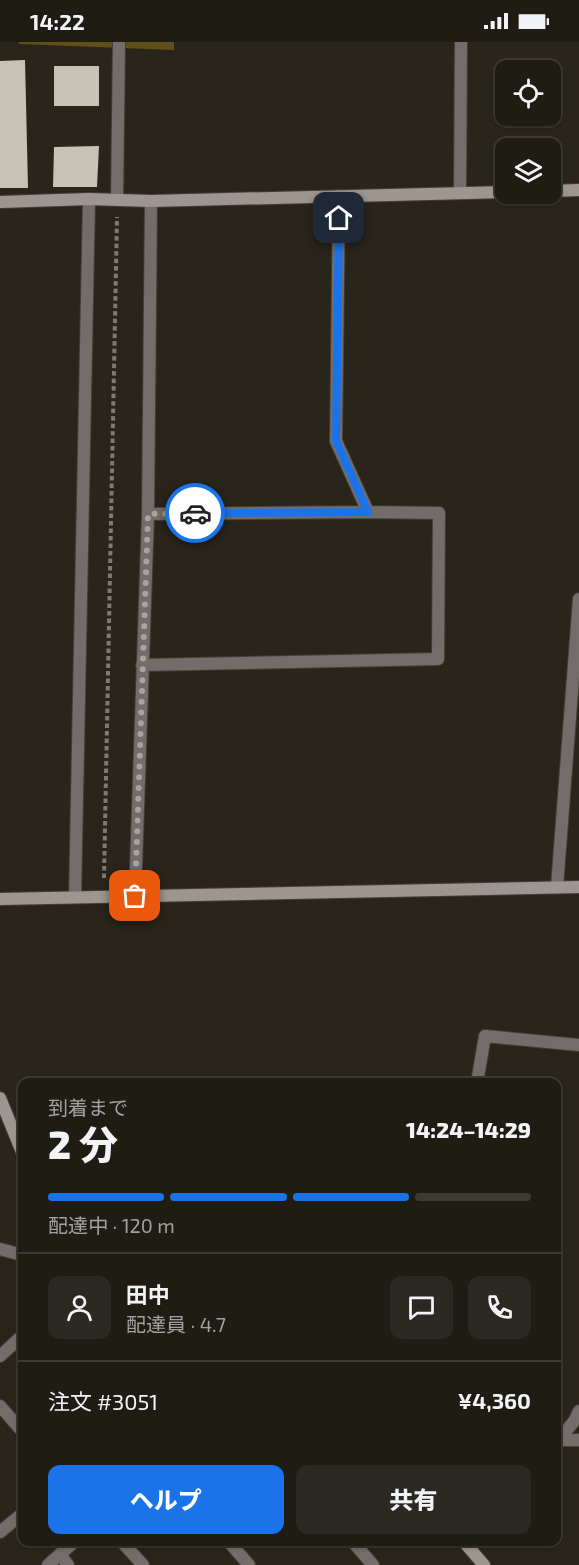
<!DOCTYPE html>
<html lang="ja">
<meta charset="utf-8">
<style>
:root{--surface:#1f1c14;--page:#2c2922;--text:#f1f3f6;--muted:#a1a1a0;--line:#3c3a34;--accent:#1a73e8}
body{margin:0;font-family:"Exo 2","Noto Sans JP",sans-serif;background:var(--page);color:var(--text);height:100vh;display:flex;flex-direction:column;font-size:22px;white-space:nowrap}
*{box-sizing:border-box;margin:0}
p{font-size:20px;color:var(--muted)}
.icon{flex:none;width:33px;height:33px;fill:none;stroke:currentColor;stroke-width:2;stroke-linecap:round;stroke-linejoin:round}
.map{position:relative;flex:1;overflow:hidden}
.side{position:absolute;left:18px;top:1036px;width:543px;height:468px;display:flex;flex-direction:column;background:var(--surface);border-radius:12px;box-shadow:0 2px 4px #0004,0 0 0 2px var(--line)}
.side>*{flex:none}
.buttons{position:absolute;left:495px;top:18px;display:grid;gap:12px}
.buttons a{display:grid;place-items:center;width:66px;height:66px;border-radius:12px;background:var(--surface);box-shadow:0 2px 4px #0004,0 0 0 2px var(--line);font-size:30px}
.pin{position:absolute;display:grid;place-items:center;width:51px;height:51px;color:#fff;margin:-26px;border-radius:12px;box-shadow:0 3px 9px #0006}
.courier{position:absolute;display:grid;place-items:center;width:60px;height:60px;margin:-30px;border:4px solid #1a73e8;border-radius:50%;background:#fff;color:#222;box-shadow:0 2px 8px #0007}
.head em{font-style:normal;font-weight:800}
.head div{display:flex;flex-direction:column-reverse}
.head{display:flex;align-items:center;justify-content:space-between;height:102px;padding:0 30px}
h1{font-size:39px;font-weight:800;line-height:45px}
.bar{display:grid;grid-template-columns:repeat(4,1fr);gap:9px 6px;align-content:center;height:72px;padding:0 30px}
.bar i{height:8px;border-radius:4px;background:var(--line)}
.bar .current{background:var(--accent)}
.bar p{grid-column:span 4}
.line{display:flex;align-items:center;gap:15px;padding:0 30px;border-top:2px solid var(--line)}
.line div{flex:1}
.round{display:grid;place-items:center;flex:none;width:63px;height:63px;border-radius:12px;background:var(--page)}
.button{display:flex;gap:12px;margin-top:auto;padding:12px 30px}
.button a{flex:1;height:69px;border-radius:12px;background:var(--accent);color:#fff;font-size:24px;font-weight:800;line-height:69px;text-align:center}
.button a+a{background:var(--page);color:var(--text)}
.status{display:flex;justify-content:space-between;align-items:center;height:42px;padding:0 30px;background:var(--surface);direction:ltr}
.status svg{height:16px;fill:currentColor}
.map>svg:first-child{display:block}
.forest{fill:#5f4f19}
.building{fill:#c6c2b4}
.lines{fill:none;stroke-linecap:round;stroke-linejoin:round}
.lane-casing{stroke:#444037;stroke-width:14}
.street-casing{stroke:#444037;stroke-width:14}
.secondary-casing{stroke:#444037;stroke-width:14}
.path{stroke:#7e7a72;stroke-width:4;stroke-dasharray:4.5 3;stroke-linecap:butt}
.lane{stroke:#736c6a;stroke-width:12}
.street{stroke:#736c6a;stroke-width:12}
.secondary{stroke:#9f9590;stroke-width:12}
.done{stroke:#a8a49c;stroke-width:6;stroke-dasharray:0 10.8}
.route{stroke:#1a73e8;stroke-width:8}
</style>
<div class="status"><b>14:22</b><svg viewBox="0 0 49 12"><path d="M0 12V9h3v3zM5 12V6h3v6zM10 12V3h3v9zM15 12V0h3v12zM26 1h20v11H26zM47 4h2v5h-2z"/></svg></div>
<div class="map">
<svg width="579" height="1523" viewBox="0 0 579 1523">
<rect width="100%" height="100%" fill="#29251b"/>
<path class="forest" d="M 19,0 L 174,0 L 174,8 L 19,2 Z"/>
<path class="building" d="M 25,18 L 28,146 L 0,146 L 0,19 Z
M 54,24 L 99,24 L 99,64 L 54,64 Z
M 99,104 L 97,145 L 53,145 L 54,105 Z"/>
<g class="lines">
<g class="lane-casing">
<path id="lane" d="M 117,158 L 119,0
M 0,1207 L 22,1213
M 0,1314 L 22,1294
M 0,1364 L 22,1389
M 0,1490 L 22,1472
M 122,1500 L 143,1523
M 229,1500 L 249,1523
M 353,1500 L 373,1523
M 60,1512 L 68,1523
M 48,1523 L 74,1500"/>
</g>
<g class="street-casing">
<path id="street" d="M 460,151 L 461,0
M 148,472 L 368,470 L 336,399 L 339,154
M 142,623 L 438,617 L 439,471 L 368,470
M 557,845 L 579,557
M 135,854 L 148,472 L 151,159
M 75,855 L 89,157
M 477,1041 L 485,994 L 579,1003
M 561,1398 L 579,1398
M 556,1402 L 575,1378 L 579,1369"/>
</g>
<g class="secondary-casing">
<path id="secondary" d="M 550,149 L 579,148
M 0,160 L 89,157 L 151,159 L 506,150
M 0,857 L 579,845
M 0,1056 L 22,1110
M 464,1500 L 484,1523"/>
</g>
<path class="path" d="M 104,836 L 117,175"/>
<use href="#lane" class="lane"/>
<use href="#street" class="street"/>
<use href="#secondary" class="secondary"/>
</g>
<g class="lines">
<path class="done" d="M 135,854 L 148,472 L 195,471"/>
<path class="route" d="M 195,471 L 368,470 L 336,399 L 339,176"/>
</g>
</svg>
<div class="buttons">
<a><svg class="icon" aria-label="locate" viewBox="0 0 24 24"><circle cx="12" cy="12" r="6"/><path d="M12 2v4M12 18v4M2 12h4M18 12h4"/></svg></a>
<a><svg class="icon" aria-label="layers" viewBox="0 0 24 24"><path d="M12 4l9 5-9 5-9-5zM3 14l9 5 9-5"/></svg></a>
</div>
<div class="pin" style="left:135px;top:854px;background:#ea580c"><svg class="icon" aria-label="bag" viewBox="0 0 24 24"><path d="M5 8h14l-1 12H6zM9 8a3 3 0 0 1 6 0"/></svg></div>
<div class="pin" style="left:339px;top:176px;background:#1f2937"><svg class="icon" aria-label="home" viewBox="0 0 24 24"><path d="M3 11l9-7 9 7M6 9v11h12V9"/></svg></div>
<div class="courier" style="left:195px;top:471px"><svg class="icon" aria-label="car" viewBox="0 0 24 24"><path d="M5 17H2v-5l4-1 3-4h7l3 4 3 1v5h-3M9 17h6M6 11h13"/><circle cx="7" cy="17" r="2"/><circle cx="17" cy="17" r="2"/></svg></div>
<section class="side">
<div class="head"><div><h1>2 分</h1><p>到着まで</p></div><em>14:24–14:29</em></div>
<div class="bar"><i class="current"></i><i class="current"></i><i class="current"></i><i></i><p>配達中 · 120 m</p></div>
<div class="line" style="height:108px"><a class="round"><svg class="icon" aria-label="person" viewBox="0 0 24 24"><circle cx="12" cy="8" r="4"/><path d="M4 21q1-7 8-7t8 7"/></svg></a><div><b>田中</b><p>配達員 · 4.7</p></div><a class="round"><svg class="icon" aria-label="chat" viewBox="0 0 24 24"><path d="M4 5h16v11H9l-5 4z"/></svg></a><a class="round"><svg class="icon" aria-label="phone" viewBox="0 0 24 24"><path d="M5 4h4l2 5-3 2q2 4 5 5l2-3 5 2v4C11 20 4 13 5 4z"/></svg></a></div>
<div class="line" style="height:78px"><div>注文 #3051</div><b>¥4,360</b></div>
<div class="button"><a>ヘルプ</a><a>共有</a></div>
</section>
</div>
